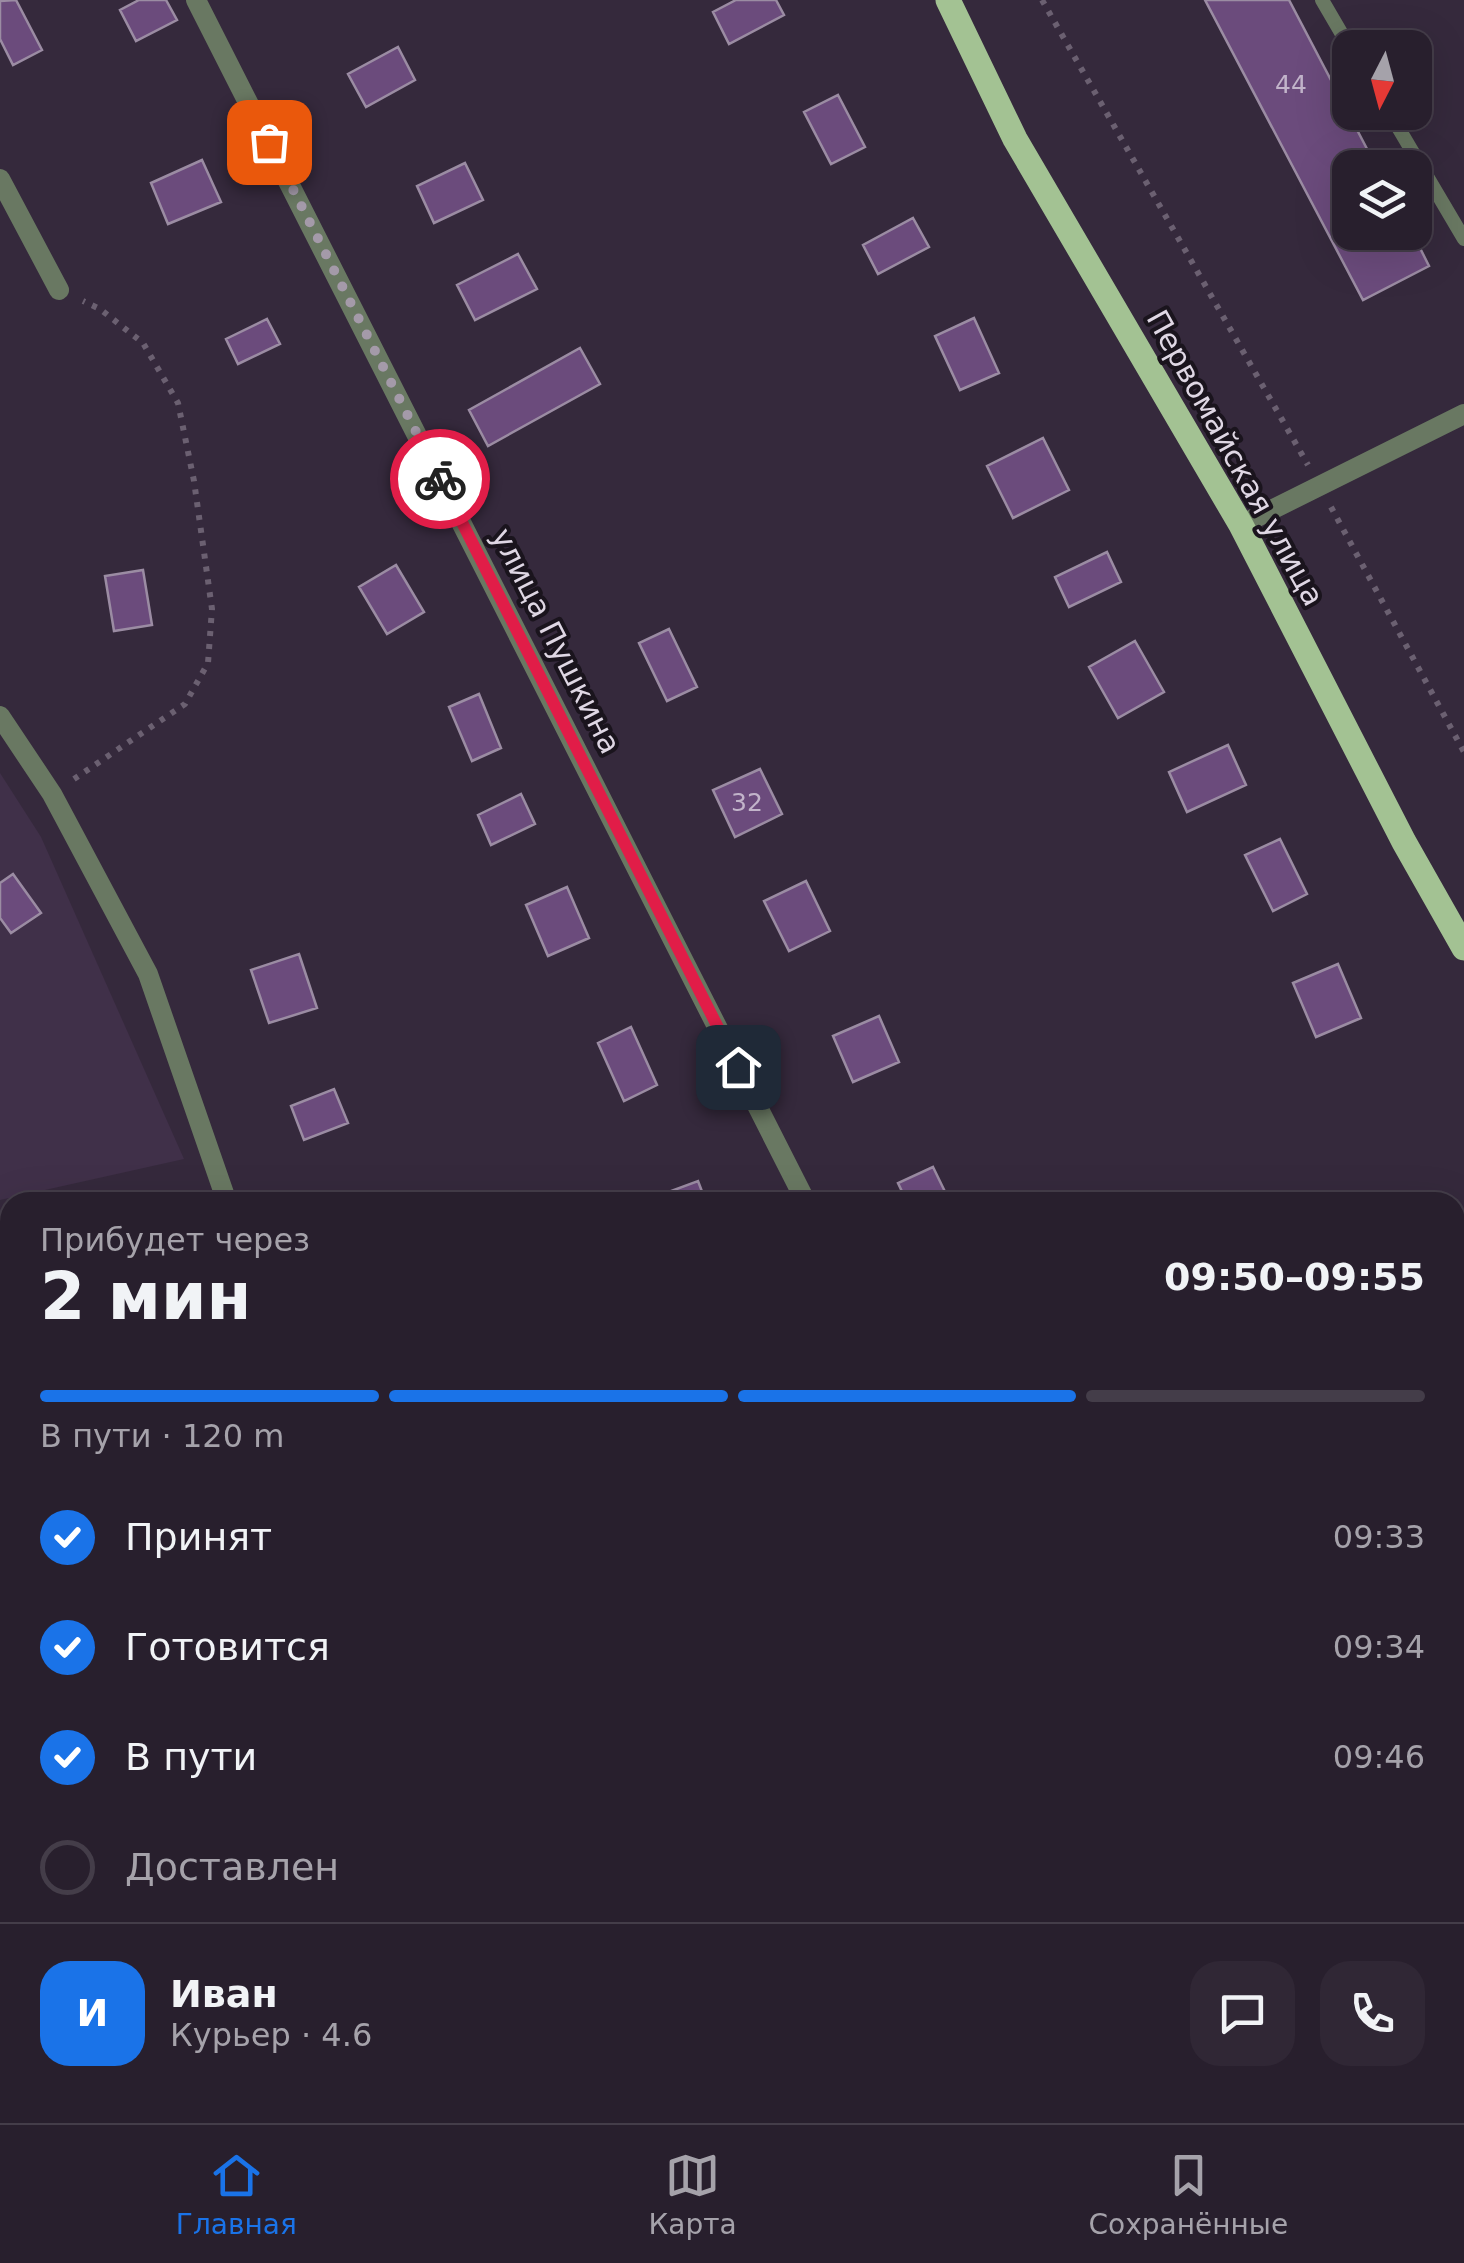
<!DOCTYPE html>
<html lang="ru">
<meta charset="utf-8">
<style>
:root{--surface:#281f2d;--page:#302735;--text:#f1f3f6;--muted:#a5a2aa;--line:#443d49;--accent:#1a73e8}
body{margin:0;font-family:"DejaVu Sans",sans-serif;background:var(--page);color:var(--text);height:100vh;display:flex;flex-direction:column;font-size:38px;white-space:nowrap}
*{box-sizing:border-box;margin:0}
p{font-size:32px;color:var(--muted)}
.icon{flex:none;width:55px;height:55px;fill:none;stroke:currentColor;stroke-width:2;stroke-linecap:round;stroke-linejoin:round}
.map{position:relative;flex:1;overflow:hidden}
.panel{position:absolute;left:0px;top:1192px;width:1465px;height:932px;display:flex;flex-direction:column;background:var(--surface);border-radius:30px 30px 0 0;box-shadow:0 10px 40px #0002,0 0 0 2px var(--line)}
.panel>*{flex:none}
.needle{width:65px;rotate:186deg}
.buttons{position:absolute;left:1332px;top:30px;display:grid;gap:20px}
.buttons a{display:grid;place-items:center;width:100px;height:100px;border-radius:20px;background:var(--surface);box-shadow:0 10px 40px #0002,0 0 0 2px var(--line);font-size:50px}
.pin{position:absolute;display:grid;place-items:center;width:85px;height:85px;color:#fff;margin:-42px;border-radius:20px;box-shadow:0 5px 15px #0006}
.courier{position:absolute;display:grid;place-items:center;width:100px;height:100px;margin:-50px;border:8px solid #e11d48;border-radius:50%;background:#fff;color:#222;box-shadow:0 2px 12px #0007}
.headline em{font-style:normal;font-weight:600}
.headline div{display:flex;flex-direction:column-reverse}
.headline{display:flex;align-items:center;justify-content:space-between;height:170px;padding:0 40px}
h1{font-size:65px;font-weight:600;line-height:75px}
.bar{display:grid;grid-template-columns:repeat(4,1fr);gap:15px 10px;align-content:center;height:120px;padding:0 40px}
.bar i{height:12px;border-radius:8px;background:var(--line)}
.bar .on{background:var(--accent)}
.bar p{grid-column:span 4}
.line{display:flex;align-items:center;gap:25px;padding:0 40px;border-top:2px solid var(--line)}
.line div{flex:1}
.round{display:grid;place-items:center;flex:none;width:105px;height:105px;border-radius:30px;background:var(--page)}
ol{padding:0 40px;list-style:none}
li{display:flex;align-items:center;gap:30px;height:110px}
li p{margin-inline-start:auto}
li .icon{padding:10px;border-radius:50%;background:var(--accent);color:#fff;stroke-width:4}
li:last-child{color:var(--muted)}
li i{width:55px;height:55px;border:5px solid var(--line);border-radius:50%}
.menu{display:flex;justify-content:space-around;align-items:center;height:140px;border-top:2px solid var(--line);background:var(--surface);font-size:28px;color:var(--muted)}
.menu a{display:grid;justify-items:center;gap:5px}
.menu .on{color:var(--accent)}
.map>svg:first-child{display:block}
.built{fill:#403049}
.green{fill:#395740}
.building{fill:#6b4b7c;stroke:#9b8ca3;stroke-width:2.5}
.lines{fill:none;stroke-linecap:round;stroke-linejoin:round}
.path{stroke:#6b6071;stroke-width:6;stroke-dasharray:5 8;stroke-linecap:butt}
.lane{stroke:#697862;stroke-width:14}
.street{stroke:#697862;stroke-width:20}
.primary{stroke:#a3c293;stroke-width:25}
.done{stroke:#a49aa9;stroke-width:10;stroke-dasharray:0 18}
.route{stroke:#e11d48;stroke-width:12}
.labels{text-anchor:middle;stroke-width:8;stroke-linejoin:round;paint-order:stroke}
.number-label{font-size:25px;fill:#c2b4ca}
.street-label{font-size:30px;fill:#dfd7e4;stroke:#1a141d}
</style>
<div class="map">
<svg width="1464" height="2123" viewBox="0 0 1464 2123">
<rect width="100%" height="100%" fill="#35293c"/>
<path class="built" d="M 0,773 L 41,837 L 184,1159 L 0,1200 Z"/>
<path class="green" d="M 10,1867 L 10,2115 L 198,2115 L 201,2123 L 0,2123 L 0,1870 Z"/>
<path class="building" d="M 16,0 L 42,50 L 13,65 L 0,39 L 0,1 Z
M 139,0 L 166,0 L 177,20 L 136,41 L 120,10 Z
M 736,0 L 776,0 L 784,15 L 729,44 L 713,12 Z
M 1205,0 L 1289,0 L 1377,168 L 1350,168 L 1350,232 L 1412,232 L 1429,266 L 1363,300 Z
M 398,47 L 415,80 L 366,107 L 348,74 Z
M 838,95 L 865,147 L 831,164 L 804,112 Z
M 202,160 L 221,202 L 168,224 L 151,183 Z
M 465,163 L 483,200 L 434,223 L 417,186 Z
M 913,218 L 929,247 L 878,274 L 863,245 Z
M 518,254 L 537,289 L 475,320 L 457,285 Z
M 974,318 L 999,373 L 960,390 L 935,336 Z
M 267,319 L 280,344 L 238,364 L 226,339 Z
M 580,348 L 600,384 L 488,446 L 469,410 Z
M 1043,438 L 1069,490 L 1013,518 L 987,466 Z
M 1107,552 L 1121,582 L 1069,607 L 1055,577 Z
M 396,565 L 424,612 L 387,634 L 359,587 Z
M 143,570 L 152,625 L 114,631 L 105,576 Z
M 669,629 L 697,687 L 667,701 L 639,643 Z
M 1135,641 L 1164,692 L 1118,718 L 1089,667 Z
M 479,694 L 501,748 L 472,761 L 449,707 Z
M 1228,745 L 1246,785 L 1187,812 L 1169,772 Z
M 760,769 L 782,814 L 735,837 L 713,790 Z
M 521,794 L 535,824 L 491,845 L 478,815 Z
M 1280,839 L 1307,894 L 1273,911 L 1245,855 Z
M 13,874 L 41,913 L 11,933 L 0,918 L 0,883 Z
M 806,881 L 830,931 L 789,951 L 764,901 Z
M 567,887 L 589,938 L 548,956 L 526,905 Z
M 299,954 L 317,1008 L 269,1023 L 251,970 Z
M 1338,964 L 1361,1018 L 1316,1037 L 1293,983 Z
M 879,1016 L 899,1062 L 853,1082 L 833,1036 Z
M 631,1027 L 657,1085 L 624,1101 L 598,1043 Z
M 334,1089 L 348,1123 L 304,1140 L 291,1106 Z
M 933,1167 L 950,1202 L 907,1202 L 898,1183 Z
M 698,1181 L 706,1202 L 666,1202 L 663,1194 Z
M 314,2115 L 376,2115 L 349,2123 L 316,2123 Z
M 1022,2115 L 1080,2115 L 1083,2123 L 1025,2123 Z
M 1313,2115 L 1361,2115 L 1364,2121 L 1316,2123 Z"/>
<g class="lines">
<path class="path" d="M 1042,0 L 1308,465
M 1331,507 L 1464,752
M 74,779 L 185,704 L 208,663 L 212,609 L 194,481 L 178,403 L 143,343 L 100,309 L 83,301"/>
<path class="lane" d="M 1322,0 L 1350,48
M 1389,112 L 1464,239"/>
<path class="street" d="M 196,0 L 806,1202
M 0,179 L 59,290
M 1241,525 L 1464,414
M 0,716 L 52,794 L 148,974 L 227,1202
M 0,1399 L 10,1416
M 0,1777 L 10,1772
M 478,2115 L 480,2123
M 1253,2115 L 1257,2123"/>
<path class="primary" d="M 948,0 L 1015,139 L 1241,525 L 1404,842 L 1464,948"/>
</g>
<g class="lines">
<path class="done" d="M 269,142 L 440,479"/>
<path class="route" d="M 440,479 L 738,1067"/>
</g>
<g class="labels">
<g class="number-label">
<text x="1291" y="93">44</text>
<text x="747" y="811">32</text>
</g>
<g class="street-label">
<text transform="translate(1235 458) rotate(61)" y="10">Первомайская улица</text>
<text transform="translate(556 641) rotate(63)" y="10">улица Пушкина</text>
</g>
</g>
</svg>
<div class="buttons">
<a><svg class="needle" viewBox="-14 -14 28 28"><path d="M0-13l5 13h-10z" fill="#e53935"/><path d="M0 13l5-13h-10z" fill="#a5a2aa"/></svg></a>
<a><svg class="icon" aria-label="layers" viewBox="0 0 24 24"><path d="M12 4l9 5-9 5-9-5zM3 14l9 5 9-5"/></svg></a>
</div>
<div class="pin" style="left:269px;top:142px;background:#ea580c"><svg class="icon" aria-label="bag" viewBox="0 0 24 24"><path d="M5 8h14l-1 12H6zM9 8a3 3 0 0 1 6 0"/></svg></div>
<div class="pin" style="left:738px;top:1067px;background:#1f2937"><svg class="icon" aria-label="home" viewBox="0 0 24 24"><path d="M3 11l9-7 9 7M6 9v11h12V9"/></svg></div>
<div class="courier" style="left:440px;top:479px"><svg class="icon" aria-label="bike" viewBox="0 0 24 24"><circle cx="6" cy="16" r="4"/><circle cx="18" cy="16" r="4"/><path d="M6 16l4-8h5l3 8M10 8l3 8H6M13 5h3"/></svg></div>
<section class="panel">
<div class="headline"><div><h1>2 мин</h1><p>Прибудет через</p></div><em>09:50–09:55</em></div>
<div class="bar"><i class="on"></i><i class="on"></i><i class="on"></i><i></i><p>В пути · 120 m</p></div>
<ol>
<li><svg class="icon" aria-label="check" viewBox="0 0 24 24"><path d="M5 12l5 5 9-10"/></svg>Принят<p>09:33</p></li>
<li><svg class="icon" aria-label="check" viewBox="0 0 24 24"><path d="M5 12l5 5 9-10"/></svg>Готовится<p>09:34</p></li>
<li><svg class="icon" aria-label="check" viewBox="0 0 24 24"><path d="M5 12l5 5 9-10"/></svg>В пути<p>09:46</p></li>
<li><i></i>Доставлен</li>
</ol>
<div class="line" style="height:180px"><b class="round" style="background:var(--accent);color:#fff">И</b><div><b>Иван</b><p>Курьер · 4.6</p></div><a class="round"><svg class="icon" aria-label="chat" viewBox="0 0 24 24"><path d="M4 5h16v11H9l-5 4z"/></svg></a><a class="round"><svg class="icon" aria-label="phone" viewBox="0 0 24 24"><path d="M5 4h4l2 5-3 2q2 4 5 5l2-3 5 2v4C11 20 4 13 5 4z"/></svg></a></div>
</section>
</div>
<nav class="menu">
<a class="on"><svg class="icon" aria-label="home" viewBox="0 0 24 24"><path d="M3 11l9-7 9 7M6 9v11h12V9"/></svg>Главная</a>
<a><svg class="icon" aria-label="map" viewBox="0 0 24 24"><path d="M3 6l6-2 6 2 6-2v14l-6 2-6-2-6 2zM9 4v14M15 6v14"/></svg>Карта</a>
<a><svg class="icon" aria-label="saved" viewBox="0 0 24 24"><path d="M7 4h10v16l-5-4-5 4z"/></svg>Сохранённые</a>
</nav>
